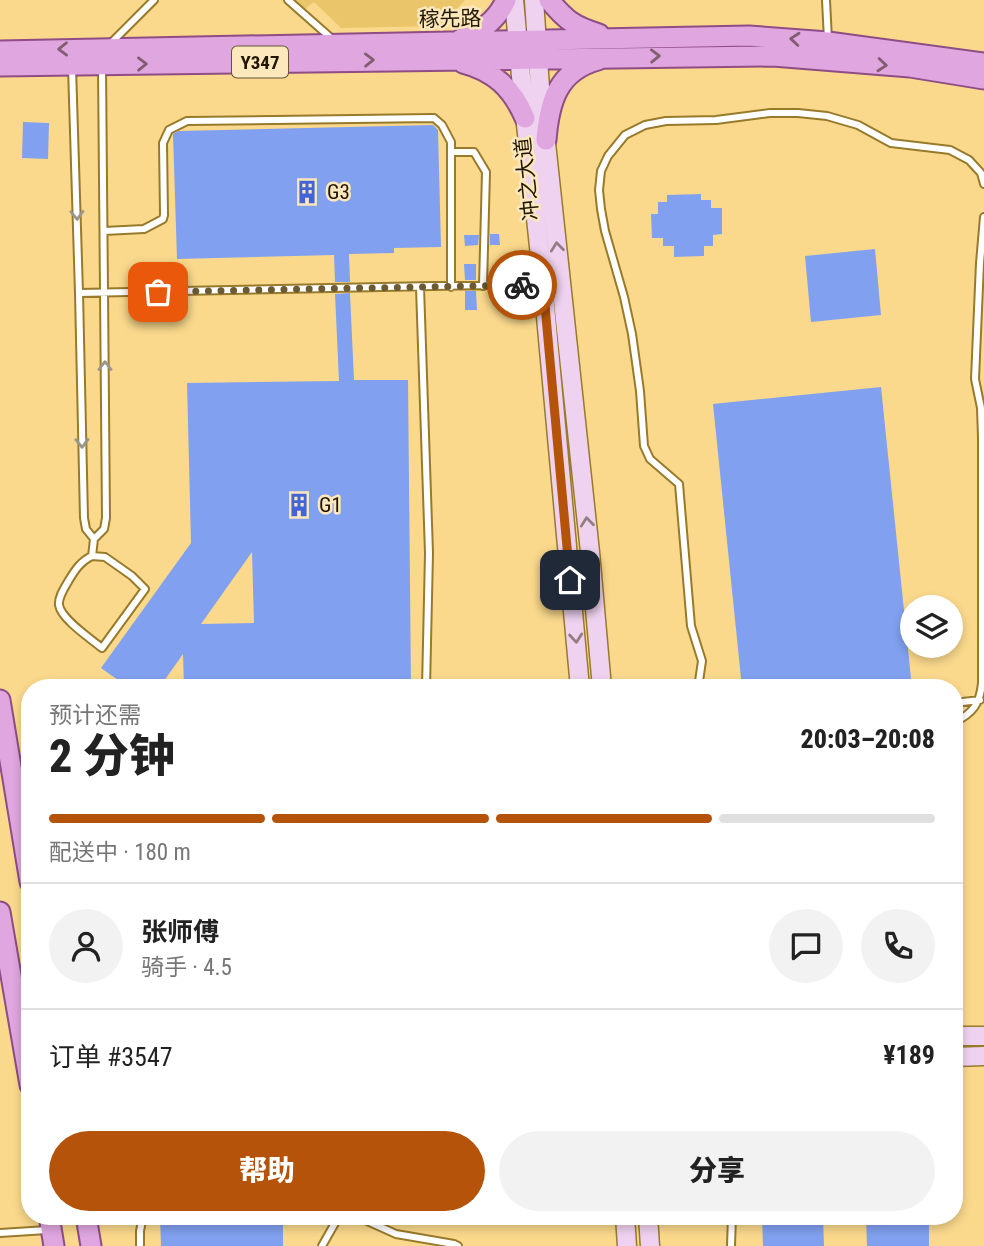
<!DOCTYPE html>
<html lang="zh">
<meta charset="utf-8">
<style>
:root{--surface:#fff;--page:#f2f2f2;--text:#222;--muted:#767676;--line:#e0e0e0;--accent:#b45309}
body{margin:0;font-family:"Roboto Condensed","Noto Sans SC",sans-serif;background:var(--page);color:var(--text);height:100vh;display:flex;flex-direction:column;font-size:26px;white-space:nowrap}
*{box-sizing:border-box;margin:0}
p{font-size:23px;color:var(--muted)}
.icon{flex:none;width:38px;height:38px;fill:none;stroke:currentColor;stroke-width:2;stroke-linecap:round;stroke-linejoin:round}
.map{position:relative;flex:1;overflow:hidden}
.sheet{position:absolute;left:21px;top:679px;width:942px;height:546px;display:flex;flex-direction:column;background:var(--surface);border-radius:28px;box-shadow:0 4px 10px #0003}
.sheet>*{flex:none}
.buttons{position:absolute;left:900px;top:595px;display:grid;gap:14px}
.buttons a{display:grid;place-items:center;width:63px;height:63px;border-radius:50%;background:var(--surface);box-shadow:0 4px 10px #0003;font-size:35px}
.pin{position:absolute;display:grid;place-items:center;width:60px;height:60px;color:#fff;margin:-30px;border-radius:14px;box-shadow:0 4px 10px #0006}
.courier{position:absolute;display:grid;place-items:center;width:70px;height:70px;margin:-35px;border:5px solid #b45309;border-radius:50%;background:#fff;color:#222;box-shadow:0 2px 9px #0007}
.head em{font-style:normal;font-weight:800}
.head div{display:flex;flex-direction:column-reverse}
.head{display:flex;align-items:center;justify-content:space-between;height:119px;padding:0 28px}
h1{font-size:46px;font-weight:800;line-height:52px}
.bar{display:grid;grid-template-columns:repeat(4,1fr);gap:10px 7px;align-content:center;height:84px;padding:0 28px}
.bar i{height:9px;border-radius:5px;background:var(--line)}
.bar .active{background:var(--accent)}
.bar p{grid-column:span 4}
.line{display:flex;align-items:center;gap:18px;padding:0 28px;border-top:2px solid var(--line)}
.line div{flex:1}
.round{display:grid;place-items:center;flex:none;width:74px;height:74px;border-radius:37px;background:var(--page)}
.button{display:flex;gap:14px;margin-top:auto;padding:14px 28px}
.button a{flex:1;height:80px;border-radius:42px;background:var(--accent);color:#fff;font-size:28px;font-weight:800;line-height:80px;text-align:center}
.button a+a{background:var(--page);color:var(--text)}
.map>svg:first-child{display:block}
.green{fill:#eac56a}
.building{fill:#81a0ef;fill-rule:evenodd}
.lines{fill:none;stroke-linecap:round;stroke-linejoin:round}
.lane-casing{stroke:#987a2b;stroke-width:10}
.secondary-casing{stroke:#987a2b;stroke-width:21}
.primary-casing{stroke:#8e4d84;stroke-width:23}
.lane{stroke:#fff;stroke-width:6}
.secondary{stroke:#efd2ef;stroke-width:18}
.primary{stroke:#dfa6df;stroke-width:19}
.oneway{stroke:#805e70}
.oneway2{stroke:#9b968d}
.oneway3{stroke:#927d84}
.done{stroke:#6c5a32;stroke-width:7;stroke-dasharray:0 12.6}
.route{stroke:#b45309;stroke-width:9}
.labels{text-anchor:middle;stroke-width:5;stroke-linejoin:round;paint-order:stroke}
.shield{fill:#fce8bc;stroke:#625539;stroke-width:2}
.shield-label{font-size:19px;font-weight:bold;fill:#201601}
.street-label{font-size:21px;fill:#201601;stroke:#fce8bc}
.poi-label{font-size:21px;fill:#201601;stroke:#fce8bc;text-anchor:start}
</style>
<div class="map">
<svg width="984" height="1246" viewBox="0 0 984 1246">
<rect width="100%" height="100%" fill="#fad98c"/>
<path class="green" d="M 283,0 L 465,0 L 441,26 L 341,28 L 314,2 L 297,15 Z"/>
<path class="building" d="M 23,122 L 49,123 L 48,159 L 22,158 Z
M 433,125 L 438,130 L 441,247 L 394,248 L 394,253 L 349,254 L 350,282 L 335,282 L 334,255 L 177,259 L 173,134 L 179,131 Z
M 701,194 L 701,200 L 711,200 L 711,208 L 722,208 L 722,234 L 713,235 L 713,246 L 704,246 L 704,256 L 674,257 L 674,246 L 663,246 L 663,238 L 652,238 L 651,214 L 658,214 L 658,202 L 667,202 L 667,195 Z
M 490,234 L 499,234 L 500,245 L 490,245 Z
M 464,235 L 479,235 L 478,245 L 465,246 Z
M 875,249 L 881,315 L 811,322 L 805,256 Z
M 464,264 L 476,264 L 476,280 L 465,280 Z
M 465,291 L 476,291 L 477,310 L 465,310 Z
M 350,293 L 354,380 L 408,380 L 411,688 L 184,688 L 183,654 L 159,688 L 121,688 L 115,683 L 118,680 L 101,668 L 191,543 L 187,383 L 339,381 L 335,294 ZM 252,552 L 254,623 L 201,624 Z
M 881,387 L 912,688 L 742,688 L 713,404 Z
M 160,1216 L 283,1216 L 283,1246 L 161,1246 Z
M 762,1216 L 823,1216 L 824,1246 L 763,1246 Z
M 866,1216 L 929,1216 L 929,1246 L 867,1246 Z"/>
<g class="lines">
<g class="lane-casing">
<path id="lane" d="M 288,0 L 331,38
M 826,0 L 828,40
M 111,43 L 154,0
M 72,67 L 79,293 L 84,518 L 86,529 L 94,539 L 104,529 L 106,518 L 102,67
M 451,152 L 474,152 L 486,172 L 483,286
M 104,231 L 144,229 L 163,219 L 164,215 L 163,143 L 169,130 L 187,121 L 434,118 L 442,125 L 451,142 L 451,287
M 420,287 L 429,553 L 426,688
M 79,293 L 539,284
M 92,556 L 105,557 L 132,576 L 145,589 L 102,648 C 91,639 61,619 59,605 C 58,597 65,587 69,580 C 75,570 81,561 92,556 L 94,539
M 698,688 L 702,661 L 691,626 L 679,484 L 650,459 L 644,446 L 640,391 L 632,334 L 624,297 L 605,231 L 601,209 L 599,190 L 601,171 L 608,156 L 625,135 L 645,125 L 666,121 L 716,120 L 770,113 L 798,113 L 827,116 L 858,125 L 891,143 L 950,150 L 969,160 L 981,173 L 984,184
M 954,703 L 980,700
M 954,722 C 973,714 980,703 982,683 L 982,437 L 981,408 L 975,379 L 980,263 L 984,217
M 356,1216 L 396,1234 L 454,1244 L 458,1246
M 0,1233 L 47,1230
M 140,1246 L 140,1231 L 143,1216
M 322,1246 L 339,1216
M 731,1246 L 732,1216"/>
</g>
<g class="secondary-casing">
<path id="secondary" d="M 514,0 L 522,87 L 543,284 L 580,688
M 534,0 L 540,87 L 590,552 L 602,688
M 954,1036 L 984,1036
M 954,1057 L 984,1056
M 625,1216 L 627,1246
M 648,1216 L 650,1246"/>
</g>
<g class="primary-casing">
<path id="primary" d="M 549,0 C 566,20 573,26 599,34
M 461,39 C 481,32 497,20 506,0
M 0,51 L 749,36 L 828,42 L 984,63
M 463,63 C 494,71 512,88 525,118
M 0,66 L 773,56 L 910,67 L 984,79
M 546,140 C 549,103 557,71 598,60
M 0,700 L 30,882
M 0,912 L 30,1085
M 49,1216 L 54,1246
M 86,1216 L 91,1246"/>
</g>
<use href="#lane" class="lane"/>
<use href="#secondary" class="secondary"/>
<use href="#primary" class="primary"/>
</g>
<defs><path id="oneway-chevron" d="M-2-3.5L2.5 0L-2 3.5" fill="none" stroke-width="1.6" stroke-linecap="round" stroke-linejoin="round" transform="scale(1.75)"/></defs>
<g class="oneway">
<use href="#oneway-chevron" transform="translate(795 39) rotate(-175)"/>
<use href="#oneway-chevron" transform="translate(63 49) rotate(179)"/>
<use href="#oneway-chevron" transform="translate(655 56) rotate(-1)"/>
<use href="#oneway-chevron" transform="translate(369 60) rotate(-1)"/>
<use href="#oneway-chevron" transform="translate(142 64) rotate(-1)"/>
<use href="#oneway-chevron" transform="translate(882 65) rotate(5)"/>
</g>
<g class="oneway2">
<use href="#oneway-chevron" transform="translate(77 215) rotate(88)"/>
<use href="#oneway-chevron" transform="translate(105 366) rotate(-90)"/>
<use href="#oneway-chevron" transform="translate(82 443) rotate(89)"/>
</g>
<g class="oneway3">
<use href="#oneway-chevron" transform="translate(557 247) rotate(-96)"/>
<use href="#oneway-chevron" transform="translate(587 522) rotate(-96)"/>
<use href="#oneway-chevron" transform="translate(576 638) rotate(85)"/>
</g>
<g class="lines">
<path class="done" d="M 158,292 L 522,285"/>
<path class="route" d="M 522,285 L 543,284 L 570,580"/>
</g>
<defs>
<g id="building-bare" transform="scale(1.89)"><path d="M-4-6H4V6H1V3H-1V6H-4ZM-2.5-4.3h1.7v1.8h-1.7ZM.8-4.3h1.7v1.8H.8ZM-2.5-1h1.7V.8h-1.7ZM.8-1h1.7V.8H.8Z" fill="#4264d7" stroke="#fce8bc" stroke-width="2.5" paint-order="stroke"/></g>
</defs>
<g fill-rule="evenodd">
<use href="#building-bare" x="307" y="192"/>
<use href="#building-bare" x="299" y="505"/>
</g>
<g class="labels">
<rect class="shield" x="232" y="46.5" width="56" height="31" rx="5"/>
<g class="shield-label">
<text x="260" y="69">Y347</text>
</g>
<g class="street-label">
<text transform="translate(450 19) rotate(-1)" y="7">稼先路</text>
<text transform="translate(527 179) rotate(-96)" y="7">冲之大道</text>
</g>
<g class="poi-label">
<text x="327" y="199">G3</text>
<text x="319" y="512">G1</text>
</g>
</g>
</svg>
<div class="buttons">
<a><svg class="icon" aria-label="layers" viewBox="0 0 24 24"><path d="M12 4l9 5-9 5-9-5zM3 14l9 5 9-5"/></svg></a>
</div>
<div class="pin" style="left:158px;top:292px;background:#ea580c"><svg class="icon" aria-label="bag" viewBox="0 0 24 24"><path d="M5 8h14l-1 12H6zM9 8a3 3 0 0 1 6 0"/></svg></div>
<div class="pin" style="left:570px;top:580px;background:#1f2937"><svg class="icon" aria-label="home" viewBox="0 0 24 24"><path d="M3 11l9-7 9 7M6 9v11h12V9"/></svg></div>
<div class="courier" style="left:522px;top:285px"><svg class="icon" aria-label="bike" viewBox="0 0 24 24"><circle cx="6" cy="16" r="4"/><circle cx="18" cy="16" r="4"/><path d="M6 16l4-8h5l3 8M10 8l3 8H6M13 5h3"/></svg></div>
<section class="sheet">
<div class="head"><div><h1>2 分钟</h1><p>预计还需</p></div><em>20:03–20:08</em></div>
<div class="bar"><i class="active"></i><i class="active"></i><i class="active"></i><i></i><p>配送中 · 180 m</p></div>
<div class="line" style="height:126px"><a class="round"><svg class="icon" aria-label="person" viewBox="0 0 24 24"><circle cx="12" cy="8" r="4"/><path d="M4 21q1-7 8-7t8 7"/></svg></a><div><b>张师傅</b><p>骑手 · 4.5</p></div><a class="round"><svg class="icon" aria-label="chat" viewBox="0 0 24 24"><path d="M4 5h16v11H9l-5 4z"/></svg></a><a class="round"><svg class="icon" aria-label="phone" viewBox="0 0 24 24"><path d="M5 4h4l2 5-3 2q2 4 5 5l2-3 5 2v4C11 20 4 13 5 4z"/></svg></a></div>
<div class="line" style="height:91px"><div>订单 #3547</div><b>¥189</b></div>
<div class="button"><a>帮助</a><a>分享</a></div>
</section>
</div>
